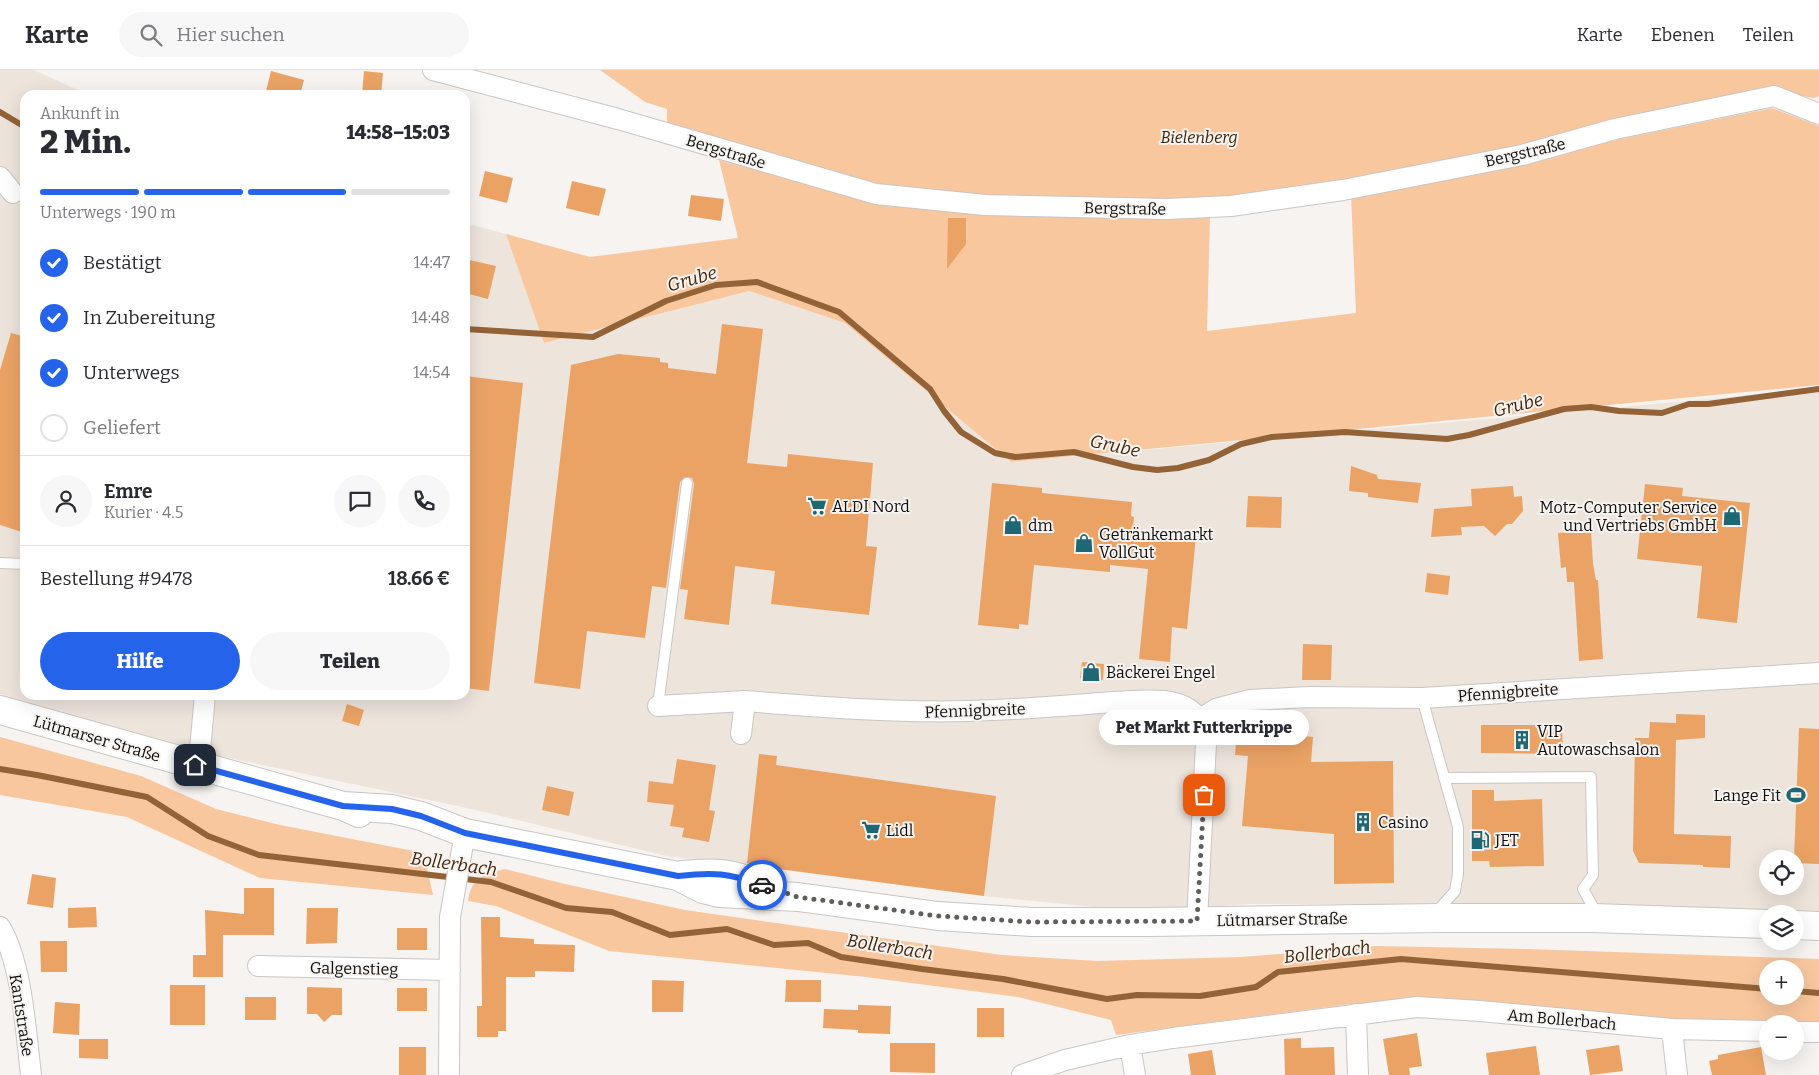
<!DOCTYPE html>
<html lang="de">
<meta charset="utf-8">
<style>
:root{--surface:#fff;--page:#f7f7f7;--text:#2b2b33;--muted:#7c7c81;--line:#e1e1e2;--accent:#2563eb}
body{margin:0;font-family:Bitter,serif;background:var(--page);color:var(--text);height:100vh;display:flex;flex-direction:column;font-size:19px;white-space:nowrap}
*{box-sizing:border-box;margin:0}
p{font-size:16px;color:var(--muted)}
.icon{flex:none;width:28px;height:28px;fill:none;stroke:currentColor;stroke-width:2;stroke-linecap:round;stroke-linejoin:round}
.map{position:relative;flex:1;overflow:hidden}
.side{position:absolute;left:20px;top:20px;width:450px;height:610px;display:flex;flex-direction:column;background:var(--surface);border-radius:15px;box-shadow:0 5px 20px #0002}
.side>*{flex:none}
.buttons{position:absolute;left:1759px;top:780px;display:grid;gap:10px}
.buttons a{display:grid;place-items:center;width:45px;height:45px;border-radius:50%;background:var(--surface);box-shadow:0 5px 20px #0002;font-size:25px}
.pin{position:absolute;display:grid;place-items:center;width:42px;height:42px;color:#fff;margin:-21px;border-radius:10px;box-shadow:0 2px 8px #0006}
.courier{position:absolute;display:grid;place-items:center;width:50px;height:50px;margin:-25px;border:4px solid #2563eb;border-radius:50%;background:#fff;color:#222;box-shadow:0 1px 6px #0007}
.bubble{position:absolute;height:35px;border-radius:18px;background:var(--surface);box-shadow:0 5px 20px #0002;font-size:16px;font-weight:800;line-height:35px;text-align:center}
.headline em{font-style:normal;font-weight:800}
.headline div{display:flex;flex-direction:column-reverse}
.headline{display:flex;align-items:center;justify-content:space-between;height:85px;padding:0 20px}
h1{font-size:32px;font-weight:800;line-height:38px}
.bar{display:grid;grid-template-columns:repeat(4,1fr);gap:8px 5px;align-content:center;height:60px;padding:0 20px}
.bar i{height:6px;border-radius:4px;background:var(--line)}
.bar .selected{background:var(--accent)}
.bar p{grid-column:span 4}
.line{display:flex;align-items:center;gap:12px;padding:0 20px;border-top:1px solid var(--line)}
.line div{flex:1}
.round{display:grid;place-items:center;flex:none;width:52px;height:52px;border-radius:26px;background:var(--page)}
ol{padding:0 20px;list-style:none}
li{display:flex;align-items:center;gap:15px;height:55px}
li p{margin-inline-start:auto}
li .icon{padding:5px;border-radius:50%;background:var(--accent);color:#fff;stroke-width:4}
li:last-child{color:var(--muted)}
li i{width:28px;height:28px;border:2px solid var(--line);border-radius:50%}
.action{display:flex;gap:10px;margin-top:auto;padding:10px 20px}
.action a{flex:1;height:58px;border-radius:30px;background:var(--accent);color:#fff;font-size:20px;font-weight:800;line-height:58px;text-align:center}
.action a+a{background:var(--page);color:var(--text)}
header{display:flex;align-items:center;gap:30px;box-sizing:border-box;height:70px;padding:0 25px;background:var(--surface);border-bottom:1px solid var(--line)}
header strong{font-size:24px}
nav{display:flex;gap:28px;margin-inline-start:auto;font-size:18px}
.search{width:350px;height:45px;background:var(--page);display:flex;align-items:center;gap:12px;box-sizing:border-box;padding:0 18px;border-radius:28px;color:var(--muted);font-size:19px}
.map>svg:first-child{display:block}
.built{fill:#ede4dc;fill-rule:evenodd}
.green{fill:#f8c79e;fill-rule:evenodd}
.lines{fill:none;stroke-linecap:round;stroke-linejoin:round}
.stream{stroke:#936337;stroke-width:6}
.building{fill:#eaa365}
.lane-casing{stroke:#c9c6c4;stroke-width:12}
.street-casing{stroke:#c9c6c4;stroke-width:22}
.secondary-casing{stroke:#c9c6c4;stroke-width:30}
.lane{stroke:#fff;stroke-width:10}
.street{stroke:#fff;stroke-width:20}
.secondary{stroke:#fff;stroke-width:28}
.done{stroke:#605e5c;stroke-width:5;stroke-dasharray:0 9}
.route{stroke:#2563eb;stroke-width:6}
.labels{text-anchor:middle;stroke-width:4;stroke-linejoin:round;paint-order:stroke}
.park-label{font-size:16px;font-style:italic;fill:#3f2307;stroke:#f6f3f0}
.street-label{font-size:16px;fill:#0f0e0d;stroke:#f6f3f0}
.poi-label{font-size:16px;fill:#0f0e0d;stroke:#f6f3f0;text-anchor:start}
.water-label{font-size:18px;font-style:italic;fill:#42260b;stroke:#f6f3f0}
</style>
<header>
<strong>Karte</strong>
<div class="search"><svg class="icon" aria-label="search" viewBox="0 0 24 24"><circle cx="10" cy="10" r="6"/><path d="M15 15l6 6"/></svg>Hier suchen</div>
<nav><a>Karte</a><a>Ebenen</a><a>Teilen</a></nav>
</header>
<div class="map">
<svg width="1819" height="1005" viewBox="0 0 1819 1005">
<rect width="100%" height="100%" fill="#f6f3f0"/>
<path class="built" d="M 0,0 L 34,0 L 89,25 L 25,25 L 25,625 L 465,625 L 465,153 L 506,164 L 544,273 L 749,221 L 845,253 L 1011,392 L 1819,319 L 1819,842 L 1610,834 L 1250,834 L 1135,841 L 984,826 L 724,792 L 671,787 L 467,738 L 210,684 L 0,624 ZM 1768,789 L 1795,789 L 1795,816 L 1768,816 Z"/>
<path class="green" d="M 600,0 L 1819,0 L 1819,26 L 1814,28 L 1784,23 L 1279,129 L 1197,135 L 1084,128 L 887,121 L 667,58 L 667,39 L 645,32 Z
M 1772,38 L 1819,56 L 1819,315 L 1011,392 L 845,253 L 749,221 L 544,273 L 506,164 L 590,187 L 738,168 L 719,90 L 872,132 L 1210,145 L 1207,261 L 1356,243 L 1351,124 Z
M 0,667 L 141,706 L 216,739 L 280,755 L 424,783 L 433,825 L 260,808 L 127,747 L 0,725 Z
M 505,799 L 565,814 L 685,840 L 1002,885 L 1098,891 L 1241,887 L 1376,876 L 1528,879 L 1819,889 L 1819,955 L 1680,950 L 1488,934 L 1351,934 L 1116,965 L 1111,950 L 1018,927 L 866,907 L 609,881 L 496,836 L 468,831 C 472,806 483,805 505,799 ZM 1768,899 L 1795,899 L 1795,926 L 1768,926 Z"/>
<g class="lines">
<path class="stream" d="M 0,42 L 25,57
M 465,259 L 593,267 L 666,231 L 716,215 L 757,212 L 839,242 L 930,319 L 944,341 L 961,362 L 995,383 L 1015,387 L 1074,382 L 1133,397 L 1157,400 L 1178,398 L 1209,390 L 1241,374 L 1272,367 L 1345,362 L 1447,369 L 1469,365 L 1564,339 L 1591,337 L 1619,341 L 1662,343 L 1689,334 L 1708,334 L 1819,319
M 0,699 L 37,705 L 147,727 L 208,766 L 259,785 L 491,812 L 566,838 L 612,842 L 670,865 L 727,859 L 774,875 L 808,873 L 841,887 L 922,899 L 1003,909 L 1107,929 L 1137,925 L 1200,926 L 1256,917 L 1278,902 L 1401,889 L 1768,919
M 1795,921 L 1819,923"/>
</g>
<path class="building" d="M 271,1 L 304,10 L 300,25 L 265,25 Z
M 364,1 L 383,3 L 381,25 L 362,25 Z
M 485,101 L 513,108 L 507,133 L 479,126 Z
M 572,111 L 606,119 L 599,146 L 566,138 Z
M 691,125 L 724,129 L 721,151 L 688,146 Z
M 948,148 L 966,148 L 966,174 L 947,199 Z
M 465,189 L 496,196 L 488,229 L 465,223 Z
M 722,254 L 763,259 L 747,393 L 787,397 L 788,384 L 873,393 L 866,476 L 877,477 L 869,545 L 771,534 L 775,501 L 735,496 L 729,555 L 684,549 L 688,520 L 680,519 L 694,414 L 692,408 L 685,407 L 680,412 L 666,518 L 652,516 L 645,568 L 587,561 L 580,619 L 534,613 L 571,295 L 618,284 L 660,288 L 660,292 L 668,293 L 668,298 L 716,304 Z
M 11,263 L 25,267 L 25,463 L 0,455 L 0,300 Z
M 465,306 L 523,313 L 489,621 L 465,618 Z
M 1351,396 L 1377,405 L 1378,409 L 1421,413 L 1418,433 L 1368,427 L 1368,423 L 1349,421 Z
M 992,413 L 1042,418 L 1042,423 L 1132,432 L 1131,446 L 1134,447 L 1133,459 L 1196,466 L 1187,559 L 1172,557 L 1170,592 L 1139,589 L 1148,499 L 1110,495 L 1110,502 L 1034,495 L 1028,555 L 1019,554 L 1019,559 L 978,555 Z
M 1645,414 L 1683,418 L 1682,426 L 1750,433 L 1737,553 L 1697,548 L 1702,496 L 1637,489 Z
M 1513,416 L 1514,427 L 1522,426 L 1523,441 L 1512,454 L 1507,454 L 1495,466 L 1484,456 L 1461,457 L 1462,465 L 1431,467 L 1434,439 L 1472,436 L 1471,419 Z
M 1248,426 L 1282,427 L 1281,458 L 1246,457 Z
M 1591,461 L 1593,494 L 1596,510 L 1598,510 L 1603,589 L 1579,591 L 1574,512 L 1567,512 L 1566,497 L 1561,498 L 1558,463 Z
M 1427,503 L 1450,506 L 1448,525 L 1425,522 Z
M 1303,574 L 1332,575 L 1331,610 L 1302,610 Z
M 1082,592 L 1104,594 L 1103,610 L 1080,608 Z
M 347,634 L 364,640 L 359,656 L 342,651 Z
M 1676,644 L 1705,645 L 1705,668 L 1676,670 L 1674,764 L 1731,766 L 1730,798 L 1703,797 L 1703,795 L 1639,793 L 1633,781 L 1635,668 L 1649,668 L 1650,652 L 1676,653 Z
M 1481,655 L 1562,655 L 1563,684 L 1481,683 Z
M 1799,658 L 1819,659 L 1819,794 L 1795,793 L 1795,789 L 1794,789 Z
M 1237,660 L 1313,667 L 1311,692 L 1393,691 L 1394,813 L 1334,814 L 1334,764 L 1242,756 L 1248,686 L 1235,685 Z
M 759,684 L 777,686 L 776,695 L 996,726 L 984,826 L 757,796 L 747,793 Z
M 677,689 L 716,695 L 709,740 L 715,741 L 709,772 L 682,767 L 684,758 L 670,756 L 674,735 L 647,732 L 649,711 L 673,714 Z
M 547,716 L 574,722 L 569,746 L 542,740 Z
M 1472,720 L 1494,720 L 1494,731 L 1542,729 L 1544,796 L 1490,797 L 1489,791 L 1472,791 Z
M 32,804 L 56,808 L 53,838 L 27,834 Z
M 244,818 L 274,818 L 274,865 L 223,865 L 223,907 L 193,907 L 193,885 L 206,885 L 205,840 L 244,844 Z
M 96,837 L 97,857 L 68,858 L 68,838 Z
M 307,838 L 338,838 L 337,873 L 306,874 Z
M 481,847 L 500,847 L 500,867 L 534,869 L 534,874 L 575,875 L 574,902 L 535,901 L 535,907 L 506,907 L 506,961 L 498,961 L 498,967 L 477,967 L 477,936 L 482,936 Z
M 397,858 L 427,858 L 427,880 L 397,880 Z
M 40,871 L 67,871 L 67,902 L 41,902 Z
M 652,910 L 684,911 L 683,942 L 652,942 Z
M 786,910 L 821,910 L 821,932 L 785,932 Z
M 170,915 L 205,915 L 205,955 L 170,955 Z
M 307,917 L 342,918 L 342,945 L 332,945 L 324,952 L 317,944 L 307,944 Z
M 397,918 L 427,918 L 427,941 L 397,941 Z
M 245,927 L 276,927 L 276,950 L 245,950 Z
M 55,932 L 80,934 L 79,965 L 53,963 Z
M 858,935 L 891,936 L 890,964 L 858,963 L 858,960 L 823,958 L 824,939 L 858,940 Z
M 977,938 L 1004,938 L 1004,967 L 977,967 Z
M 1417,963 L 1422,996 L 1409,998 L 1410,1005 L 1389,1005 L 1383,969 Z
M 1301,968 L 1301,978 L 1334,977 L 1335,1005 L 1285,1005 L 1284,969 Z
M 79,969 L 108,969 L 108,989 L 79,988 Z
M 890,973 L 935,973 L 935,1003 L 890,1002 Z
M 1619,975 L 1623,1001 L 1590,1005 L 1586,980 Z
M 1536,976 L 1540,1005 L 1489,1005 L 1486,983 Z
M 399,977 L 426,977 L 426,1005 L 399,1005 Z
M 1761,977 L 1766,1005 L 1712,1005 L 1709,991 L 1718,989 L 1718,985 Z
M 1212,980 L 1216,1005 L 1191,1005 L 1188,984 Z"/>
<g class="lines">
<g class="lane-casing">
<path id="lane" d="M 0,493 L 25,494
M 1422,628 L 1458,757 L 1458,804 L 1455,821 L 1441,837 L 1440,846
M 658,636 L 687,413
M 1444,708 L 1591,707 L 1593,805 L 1583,819 L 1593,837 L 1593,847"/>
</g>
<g class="street-casing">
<path id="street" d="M 433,0 L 618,49 L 876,124 L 985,135 L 1167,139 L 1231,136 L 1343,120 L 1522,85 L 1615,59 L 1774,26 L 1819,44
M 0,107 L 13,123
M 658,636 L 745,631
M 741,664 L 745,631 C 820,637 895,643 970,641 C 1009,640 1049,637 1088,634 C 1113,632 1139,629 1164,631 C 1180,633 1189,637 1200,649
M 195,695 L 200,680 L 205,625
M 1197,851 L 1206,673 L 1200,649 L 1216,639 L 1250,630 L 1309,627 L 1422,628 L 1819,603
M 0,857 C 22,893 26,963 31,1005
M 258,896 L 450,900
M 1356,944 L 1358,1005
M 1672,959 L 1677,1005
M 1795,962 L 1819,962
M 1130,975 L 1135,1005
M 449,1005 L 450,847 L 465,763
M 1022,1005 L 1065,990 L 1130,975 L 1173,968 L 1417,937 L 1480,941 L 1672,959 L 1768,961"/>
</g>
<g class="secondary-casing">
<path id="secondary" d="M 0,640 L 343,736 L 359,743
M 343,736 L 392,739 L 421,746 L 465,763 L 678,806 L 703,819 L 719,823 L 798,827 L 938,846 L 1032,852 L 1150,852 L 1440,848 L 1593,848 L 1768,854
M 683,805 C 717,801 731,804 763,815
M 1795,855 L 1819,856"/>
</g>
<use href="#lane" class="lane"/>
<use href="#street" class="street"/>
<use href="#secondary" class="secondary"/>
</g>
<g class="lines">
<path class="done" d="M 762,815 L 798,827 L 938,846 L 1032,852 L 1197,851 L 1204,725"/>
<path class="route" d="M 195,695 L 343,736 L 392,739 L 421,746 L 465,763 L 678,806 C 714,802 728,803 762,815"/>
</g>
<defs>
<g id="supermarket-bare" transform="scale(1.5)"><path d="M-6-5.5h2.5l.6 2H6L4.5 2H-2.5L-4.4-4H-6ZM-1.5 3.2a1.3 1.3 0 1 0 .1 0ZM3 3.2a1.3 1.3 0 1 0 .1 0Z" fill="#1e6774" stroke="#f6f3f0" stroke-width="2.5" paint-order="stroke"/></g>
<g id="shop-bare" transform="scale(1.5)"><path d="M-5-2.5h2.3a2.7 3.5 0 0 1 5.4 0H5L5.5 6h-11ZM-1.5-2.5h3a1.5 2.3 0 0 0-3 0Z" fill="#1e6774" stroke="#f6f3f0" stroke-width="2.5" paint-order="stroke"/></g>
<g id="building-bare" transform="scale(1.5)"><path d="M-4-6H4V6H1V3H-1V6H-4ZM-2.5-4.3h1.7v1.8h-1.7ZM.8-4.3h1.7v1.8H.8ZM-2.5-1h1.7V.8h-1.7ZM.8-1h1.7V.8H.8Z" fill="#1e6774" stroke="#f6f3f0" stroke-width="2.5" paint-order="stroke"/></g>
<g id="stadium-bare" transform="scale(1.5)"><path d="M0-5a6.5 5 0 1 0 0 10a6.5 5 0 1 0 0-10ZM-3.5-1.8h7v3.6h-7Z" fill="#1e6774" stroke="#f6f3f0" stroke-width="2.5" paint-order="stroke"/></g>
<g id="fuel-bare" transform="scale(1.5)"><path d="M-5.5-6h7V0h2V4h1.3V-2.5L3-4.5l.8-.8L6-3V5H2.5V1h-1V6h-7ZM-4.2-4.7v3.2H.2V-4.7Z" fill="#1e6774" stroke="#f6f3f0" stroke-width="2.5" paint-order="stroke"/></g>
</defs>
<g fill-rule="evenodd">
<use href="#supermarket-bare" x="817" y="436"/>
<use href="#shop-bare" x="1732" y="446"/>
<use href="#shop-bare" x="1013" y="455"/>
<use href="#shop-bare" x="1084" y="473"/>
<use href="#shop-bare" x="1091" y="602"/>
<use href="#building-bare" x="1522" y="670"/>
<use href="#stadium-bare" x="1796" y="725"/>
<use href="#building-bare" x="1363" y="752"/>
<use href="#supermarket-bare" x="871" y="760"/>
<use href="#fuel-bare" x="1480" y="770"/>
</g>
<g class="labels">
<g class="park-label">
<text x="1199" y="73">Bielenberg</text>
</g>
<g class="street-label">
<text transform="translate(726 81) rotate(17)" y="6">Bergstraße</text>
<text transform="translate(1525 82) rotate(-13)" y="6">Bergstraße</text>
<text transform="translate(1125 138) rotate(1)" y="6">Bergstraße</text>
<text transform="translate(1508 622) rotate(-4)" y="6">Pfennigbreite</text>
<text transform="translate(975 640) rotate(-2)" y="6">Pfennigbreite</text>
<text transform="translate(97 668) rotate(16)" y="6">Lütmarser Straße</text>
<text transform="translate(1282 849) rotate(-1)" y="6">Lütmarser Straße</text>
<text transform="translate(354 898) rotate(1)" y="6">Galgenstieg</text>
<text transform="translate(22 945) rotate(81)" y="6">Kantstraße</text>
<text transform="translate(1562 949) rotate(5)" y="6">Am Bollerbach</text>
</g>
<g class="poi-label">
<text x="832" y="442">ALDI Nord</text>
<text x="1717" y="443" text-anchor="end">Motz-Computer Service<tspan x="1717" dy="18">und Vertriebs GmbH</tspan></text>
<text x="1028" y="461">dm</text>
<text x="1099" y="470">Getränkemarkt<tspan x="1099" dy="18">VollGut</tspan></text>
<text x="1106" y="608">Bäckerei Engel</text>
<text x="1537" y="667">VIP<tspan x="1537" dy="18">Autowaschsalon</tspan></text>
<text x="1781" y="731" text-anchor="end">Lange Fit</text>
<text x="1378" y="758">Casino</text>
<text x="886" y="766">Lidl</text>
<text x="1495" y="776">JET</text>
</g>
<g class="water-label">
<text transform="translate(692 209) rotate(-16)" y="6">Grube</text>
<text transform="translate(1518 335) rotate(-14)" y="6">Grube</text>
<text transform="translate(1115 376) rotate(12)" y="6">Grube</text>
<text transform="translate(454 794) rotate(8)" y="6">Bollerbach</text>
<text transform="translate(890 877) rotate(9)" y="6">Bollerbach</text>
<text transform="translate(1327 882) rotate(-7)" y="6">Bollerbach</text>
</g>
</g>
</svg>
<div class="buttons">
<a><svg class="icon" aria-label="locate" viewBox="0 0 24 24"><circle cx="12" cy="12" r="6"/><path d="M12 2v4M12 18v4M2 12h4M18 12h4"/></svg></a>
<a><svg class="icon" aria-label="layers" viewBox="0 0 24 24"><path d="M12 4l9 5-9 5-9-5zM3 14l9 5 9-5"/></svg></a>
<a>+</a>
<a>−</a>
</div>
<div class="pin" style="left:1204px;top:725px;background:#ea580c"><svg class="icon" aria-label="bag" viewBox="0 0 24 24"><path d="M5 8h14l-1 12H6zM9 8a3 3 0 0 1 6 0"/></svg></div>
<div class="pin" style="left:195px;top:695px;background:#1f2937"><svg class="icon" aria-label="home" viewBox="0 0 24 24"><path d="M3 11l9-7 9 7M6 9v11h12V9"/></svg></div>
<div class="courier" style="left:762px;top:815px"><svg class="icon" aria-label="car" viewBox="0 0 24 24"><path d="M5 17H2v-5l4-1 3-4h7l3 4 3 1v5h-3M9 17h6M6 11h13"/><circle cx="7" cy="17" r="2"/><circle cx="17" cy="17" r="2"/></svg></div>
<div class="bubble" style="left:1099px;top:640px;width:210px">Pet Markt Futterkrippe</div>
<section class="side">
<div class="headline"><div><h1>2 Min.</h1><p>Ankunft in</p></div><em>14:58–15:03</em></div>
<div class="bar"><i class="selected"></i><i class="selected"></i><i class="selected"></i><i></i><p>Unterwegs · 190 m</p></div>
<ol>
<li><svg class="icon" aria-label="check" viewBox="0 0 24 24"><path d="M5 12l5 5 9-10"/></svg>Bestätigt<p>14:47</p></li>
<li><svg class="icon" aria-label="check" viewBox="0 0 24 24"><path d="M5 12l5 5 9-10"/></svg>In Zubereitung<p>14:48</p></li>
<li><svg class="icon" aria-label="check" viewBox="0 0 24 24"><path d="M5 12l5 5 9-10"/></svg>Unterwegs<p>14:54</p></li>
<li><i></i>Geliefert</li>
</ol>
<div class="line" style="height:90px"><a class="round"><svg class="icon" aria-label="person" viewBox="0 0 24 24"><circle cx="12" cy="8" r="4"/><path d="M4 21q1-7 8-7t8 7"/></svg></a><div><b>Emre</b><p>Kurier · 4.5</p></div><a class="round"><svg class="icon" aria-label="chat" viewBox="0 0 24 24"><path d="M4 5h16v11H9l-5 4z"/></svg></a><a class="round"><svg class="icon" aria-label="phone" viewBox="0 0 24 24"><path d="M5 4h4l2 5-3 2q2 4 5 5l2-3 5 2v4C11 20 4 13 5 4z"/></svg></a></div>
<div class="line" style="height:65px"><div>Bestellung #9478</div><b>18.66 €</b></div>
<div class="action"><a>Hilfe</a><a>Teilen</a></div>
</section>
</div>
